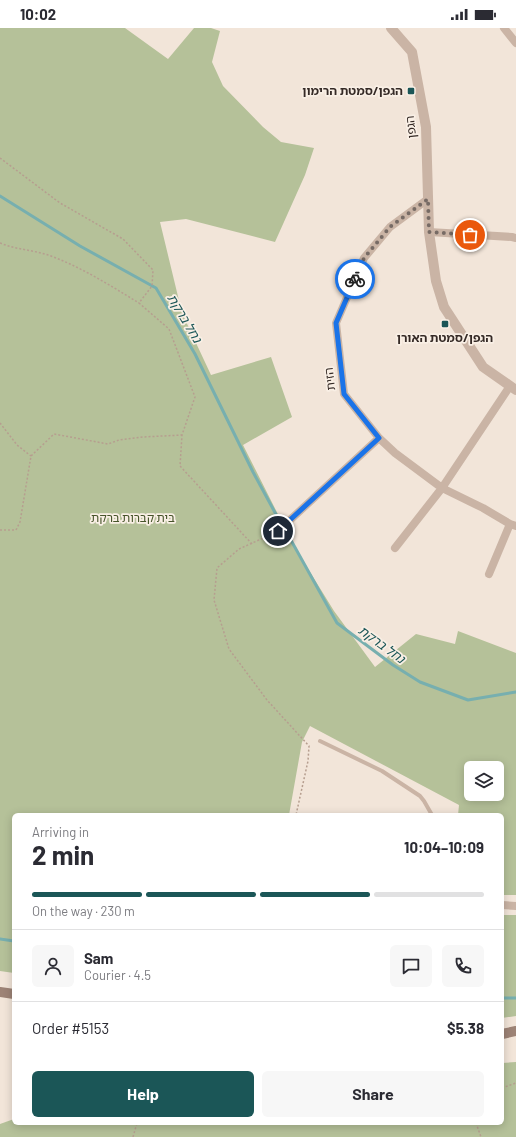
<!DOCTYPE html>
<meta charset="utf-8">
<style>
:root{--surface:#fff;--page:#f7f7f7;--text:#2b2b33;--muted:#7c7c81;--line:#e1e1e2;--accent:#1b5657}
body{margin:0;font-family:Barlow,"Noto Sans Hebrew",sans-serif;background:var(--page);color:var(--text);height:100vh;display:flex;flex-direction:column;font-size:15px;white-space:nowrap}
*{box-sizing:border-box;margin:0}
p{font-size:13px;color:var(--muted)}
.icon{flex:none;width:22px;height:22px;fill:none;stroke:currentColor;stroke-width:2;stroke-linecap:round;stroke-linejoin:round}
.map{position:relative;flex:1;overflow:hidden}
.side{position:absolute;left:12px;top:785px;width:492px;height:312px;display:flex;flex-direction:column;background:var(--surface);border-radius:6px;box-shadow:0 2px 10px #0003}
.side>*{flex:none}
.controls{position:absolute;left:464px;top:733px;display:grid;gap:8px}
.controls a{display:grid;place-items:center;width:40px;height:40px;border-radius:6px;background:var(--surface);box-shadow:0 2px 10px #0003;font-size:20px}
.pin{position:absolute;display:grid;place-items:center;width:34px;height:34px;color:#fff;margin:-17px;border:2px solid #fff;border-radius:50%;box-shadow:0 1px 4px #0007}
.courier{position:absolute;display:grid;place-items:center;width:40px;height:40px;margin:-20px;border:3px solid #1a73e8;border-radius:50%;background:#fff;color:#222;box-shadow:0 1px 5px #0007}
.summary em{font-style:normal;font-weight:700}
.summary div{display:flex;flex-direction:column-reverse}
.summary{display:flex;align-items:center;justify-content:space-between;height:68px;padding:0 20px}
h1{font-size:26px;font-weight:700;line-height:30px}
.bar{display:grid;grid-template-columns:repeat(4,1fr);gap:6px 4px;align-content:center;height:48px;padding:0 20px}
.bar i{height:5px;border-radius:3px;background:var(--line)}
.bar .on{background:var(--accent)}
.bar p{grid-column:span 4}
.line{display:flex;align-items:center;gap:10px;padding:0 20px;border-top:1px solid var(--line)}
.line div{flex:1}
.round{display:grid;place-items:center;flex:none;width:42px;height:42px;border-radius:6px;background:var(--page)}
.primary-button{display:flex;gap:8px;margin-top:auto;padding:8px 20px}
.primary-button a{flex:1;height:46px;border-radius:6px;background:var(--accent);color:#fff;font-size:16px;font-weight:700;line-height:46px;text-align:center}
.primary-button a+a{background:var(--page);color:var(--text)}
.status{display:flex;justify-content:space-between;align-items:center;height:28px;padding:0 20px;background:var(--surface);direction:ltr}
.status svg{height:11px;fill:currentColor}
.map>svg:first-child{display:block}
.green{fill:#b5c199;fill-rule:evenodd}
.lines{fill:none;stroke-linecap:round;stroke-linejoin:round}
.stream{stroke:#77afaf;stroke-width:3}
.path{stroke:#b69e8f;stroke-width:1.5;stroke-dasharray:2 2;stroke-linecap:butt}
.service{stroke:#cab4a5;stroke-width:4}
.minor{stroke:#cab4a5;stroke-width:8}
.tertiary{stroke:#cab4a5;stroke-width:10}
.secondary{stroke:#9d8376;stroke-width:10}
.done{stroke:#776b65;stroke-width:4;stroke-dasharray:0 7.2}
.route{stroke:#1a73e8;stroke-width:5}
.poi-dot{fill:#1b5657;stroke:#f9efe5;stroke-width:1.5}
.labels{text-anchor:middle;stroke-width:3.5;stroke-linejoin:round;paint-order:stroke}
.poi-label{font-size:12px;font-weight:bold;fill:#352a26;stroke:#f9efe5;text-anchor:end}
.street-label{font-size:12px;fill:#352a26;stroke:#f9efe5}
.park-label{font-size:12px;fill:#46542a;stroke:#f9efe5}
.water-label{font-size:13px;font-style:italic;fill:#1b5657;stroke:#f9efe5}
</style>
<div class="status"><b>10:02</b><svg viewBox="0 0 49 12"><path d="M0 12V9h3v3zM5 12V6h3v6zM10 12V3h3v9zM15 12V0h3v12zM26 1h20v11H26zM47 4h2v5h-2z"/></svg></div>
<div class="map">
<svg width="516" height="1109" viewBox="0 0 516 1109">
<rect width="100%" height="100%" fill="#f2e5d9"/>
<path class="green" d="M 0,0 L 125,0 L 168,31 L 194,0 L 211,0 L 220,3 L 212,34 L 223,58 L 263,99 L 281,114 L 314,120 L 305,147 L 275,214 L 186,191 L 160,194 L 182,285 L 211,347 L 271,329 L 292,389 L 243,417 L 294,518 L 334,583 L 375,639 L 416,606 L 455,616 L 458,603 L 516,625 L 516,867 L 502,867 L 502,787 L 458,787 L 459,777 L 310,698 L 302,714 L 289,787 L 14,787 L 14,945 L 0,943 ZM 471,740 L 497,740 L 497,766 L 471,766 Z
M 502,887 L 516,887 L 516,988 L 502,990 Z
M 516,1034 L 516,1109 L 0,1109 L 0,1096 L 14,1091 L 14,1095 L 502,1095 L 502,1035 Z"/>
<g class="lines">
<path class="stream" d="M 0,168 L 80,218 L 156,260 L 195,326 L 253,444 L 279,492
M 287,505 L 337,595 L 393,637 L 420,654 L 468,672 L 516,664
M 0,911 L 14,913
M 502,970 L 516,970"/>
<path class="path" d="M 0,130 L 60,175 L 123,211 L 153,242 L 152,258 L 139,275 L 169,301 L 195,369 L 182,407 L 180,438 L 252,516
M 0,215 C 17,222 35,222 51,228 C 83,240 111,258 139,275
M 0,395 L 17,417 L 31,428
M 0,502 L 16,502 L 20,494 L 31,428 L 54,406 L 108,416 L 119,412 L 143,409 L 182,407
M 270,507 L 239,521 L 217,540 L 214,572 L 229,621 L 267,672 L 309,718 L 308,733 L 296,787
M 502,1060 L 516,1055
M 476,1095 L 481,1109
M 133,1109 L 137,1095"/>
<path class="service" d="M 320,713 L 382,743 L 420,768 L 424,773 L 432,787"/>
<path class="minor" d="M 504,0 L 516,15
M 428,171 L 390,199 L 364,230 L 336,295 L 344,366 L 379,410 L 395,425 L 442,460 L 483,480 L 510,496 L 516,498
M 429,204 L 512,209 L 516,210
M 278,503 L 379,410
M 395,520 L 442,460 L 510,358
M 489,546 L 510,496
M 502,877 L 516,878"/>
<path class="tertiary" d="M 391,0 L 412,24 L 426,99 L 429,204 L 436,253 L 444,279 L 483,339 L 516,362"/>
<path class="secondary" d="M 0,964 L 14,966
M 502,1006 L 516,1003"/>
</g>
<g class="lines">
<path class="done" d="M 355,251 L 364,230 L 390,199 L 428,171 L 429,204 L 470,207"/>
<path class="route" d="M 278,503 L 379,410 L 344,366 L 336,295 L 355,251"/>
</g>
<g class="poi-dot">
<rect x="407" y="59" width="8" height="8" rx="2"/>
<rect x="441" y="292" width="8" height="8" rx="2"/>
</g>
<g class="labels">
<g class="poi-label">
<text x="403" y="67">הגפן/סמטת הרימון</text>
<text x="445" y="314" text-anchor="middle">הגפן/סמטת האורן</text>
</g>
<g class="street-label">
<text transform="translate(411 99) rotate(-96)" y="4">הגפן</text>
<text transform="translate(330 351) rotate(-97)" y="4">הזית</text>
</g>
<g class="park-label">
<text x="133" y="494">בית קברות ברקת</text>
</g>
<g class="water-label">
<text transform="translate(185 290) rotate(59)" y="5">נחל ברקת</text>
<text transform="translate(382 616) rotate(36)" y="5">נחל ברקת</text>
</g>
</g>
</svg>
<div class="controls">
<a><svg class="icon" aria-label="layers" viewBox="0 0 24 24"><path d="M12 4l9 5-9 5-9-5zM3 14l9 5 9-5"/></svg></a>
</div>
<div class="pin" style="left:470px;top:207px;background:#ea580c"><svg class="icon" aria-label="bag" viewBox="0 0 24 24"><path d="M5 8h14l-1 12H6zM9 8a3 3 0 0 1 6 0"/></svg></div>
<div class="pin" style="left:278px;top:503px;background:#1f2937"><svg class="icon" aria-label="home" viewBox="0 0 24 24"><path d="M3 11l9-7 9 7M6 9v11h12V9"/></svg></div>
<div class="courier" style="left:355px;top:251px"><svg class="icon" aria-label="bike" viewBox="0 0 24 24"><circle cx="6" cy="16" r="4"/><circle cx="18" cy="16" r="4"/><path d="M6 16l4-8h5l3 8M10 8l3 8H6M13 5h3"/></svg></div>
<section class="side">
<div class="summary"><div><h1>2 min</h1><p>Arriving in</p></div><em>10:04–10:09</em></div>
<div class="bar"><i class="on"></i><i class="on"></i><i class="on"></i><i></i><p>On the way · 230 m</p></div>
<div class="line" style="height:72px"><a class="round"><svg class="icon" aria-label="person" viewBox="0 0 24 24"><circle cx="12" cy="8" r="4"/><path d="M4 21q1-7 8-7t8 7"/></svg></a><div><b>Sam</b><p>Courier · 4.5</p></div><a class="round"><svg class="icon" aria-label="chat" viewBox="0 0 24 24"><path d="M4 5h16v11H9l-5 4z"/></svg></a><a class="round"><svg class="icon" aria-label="phone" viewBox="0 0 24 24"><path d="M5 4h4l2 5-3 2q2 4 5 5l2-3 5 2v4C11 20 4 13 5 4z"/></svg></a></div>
<div class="line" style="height:52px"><div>Order #5153</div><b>$5.38</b></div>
<div class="primary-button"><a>Help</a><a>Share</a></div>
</section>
</div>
